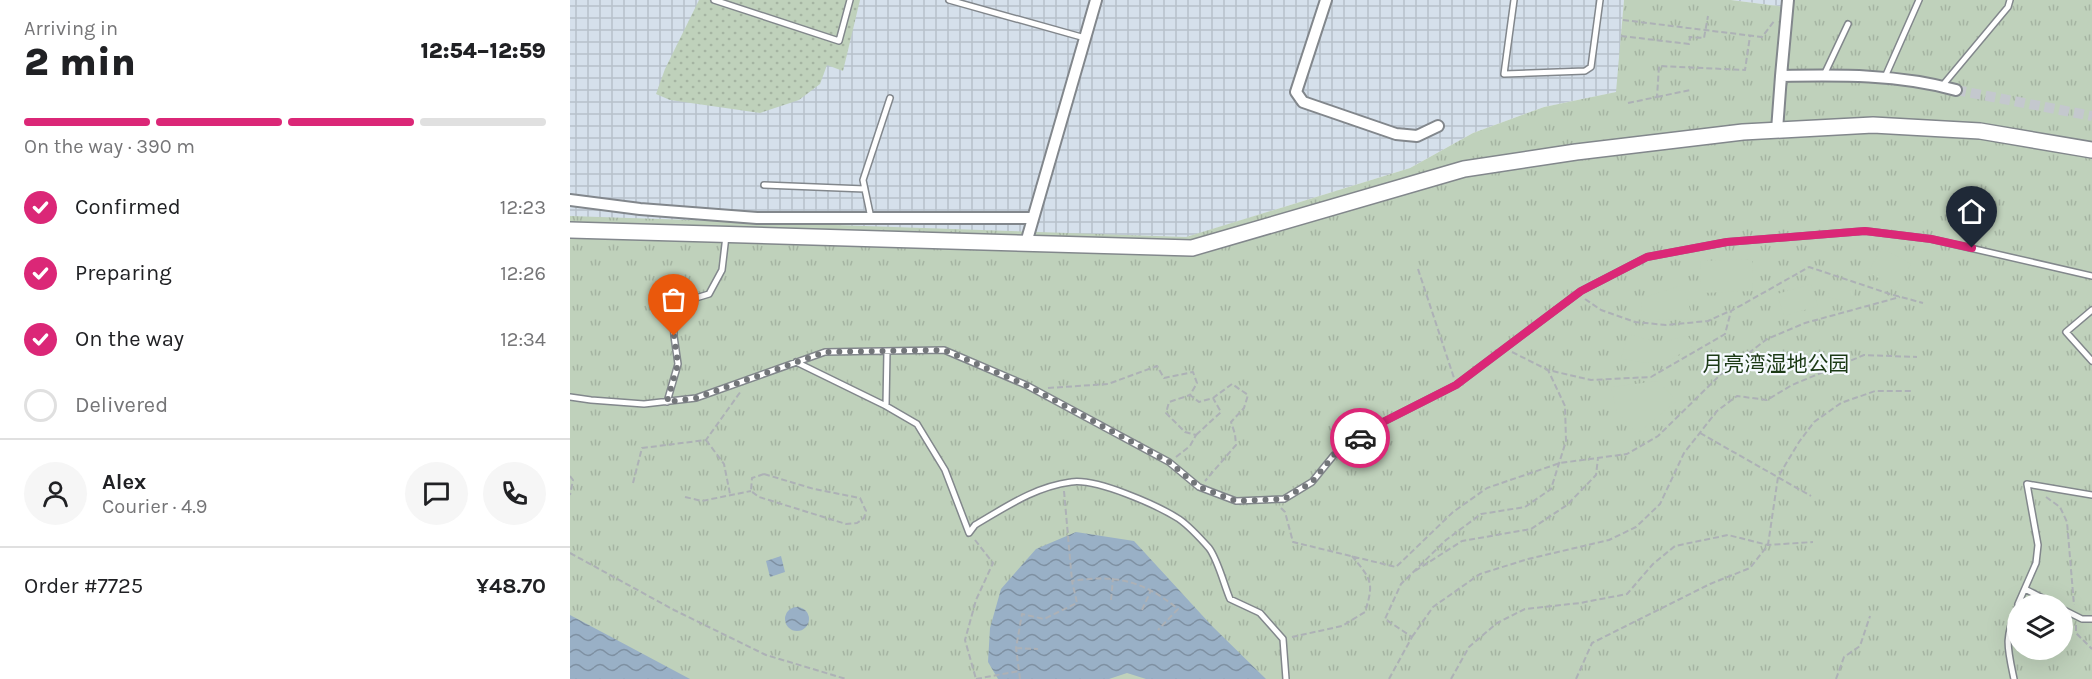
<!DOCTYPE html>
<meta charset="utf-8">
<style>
:root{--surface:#fff;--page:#f6f6f6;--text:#202124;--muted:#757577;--line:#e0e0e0;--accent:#db2777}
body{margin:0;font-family:Karla,"Noto Sans SC",sans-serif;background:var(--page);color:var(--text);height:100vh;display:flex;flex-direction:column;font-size:22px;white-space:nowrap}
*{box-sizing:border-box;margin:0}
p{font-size:20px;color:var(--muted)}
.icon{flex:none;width:33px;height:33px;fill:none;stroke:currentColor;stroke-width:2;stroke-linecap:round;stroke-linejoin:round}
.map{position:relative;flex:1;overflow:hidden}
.panel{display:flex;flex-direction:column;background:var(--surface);width:570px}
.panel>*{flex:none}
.buttons{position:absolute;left:1437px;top:594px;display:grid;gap:12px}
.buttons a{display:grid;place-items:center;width:66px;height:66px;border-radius:50%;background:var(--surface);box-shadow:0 6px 24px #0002;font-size:30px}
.pin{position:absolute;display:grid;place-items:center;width:51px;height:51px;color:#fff;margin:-62px -26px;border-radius:50% 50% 50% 0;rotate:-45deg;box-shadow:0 0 6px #0007}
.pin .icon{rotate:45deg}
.courier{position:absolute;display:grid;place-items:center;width:60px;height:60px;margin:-30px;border:4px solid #db2777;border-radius:50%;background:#fff;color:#222;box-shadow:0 2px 8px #0007}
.head em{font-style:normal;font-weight:800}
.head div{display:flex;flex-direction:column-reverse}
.head{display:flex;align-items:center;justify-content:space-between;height:102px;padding:0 24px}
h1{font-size:39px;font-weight:800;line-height:45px}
.bar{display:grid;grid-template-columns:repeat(4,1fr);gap:9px 6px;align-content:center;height:72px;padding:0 24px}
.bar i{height:8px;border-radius:4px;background:var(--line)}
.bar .on{background:var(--accent)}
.bar p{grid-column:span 4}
.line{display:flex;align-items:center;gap:15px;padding:0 24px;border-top:2px solid var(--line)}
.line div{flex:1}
.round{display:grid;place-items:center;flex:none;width:63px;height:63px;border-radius:32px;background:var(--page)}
ol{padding:0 24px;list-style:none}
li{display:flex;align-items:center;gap:18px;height:66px}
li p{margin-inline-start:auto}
li .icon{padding:6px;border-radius:50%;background:var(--accent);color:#fff;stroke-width:4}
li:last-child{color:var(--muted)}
li i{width:33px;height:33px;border:3px solid var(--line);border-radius:50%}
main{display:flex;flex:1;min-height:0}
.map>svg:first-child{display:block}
.industrial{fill:url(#industrial-grid)}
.grass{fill:url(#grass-dots)}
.park{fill:url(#park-tufts);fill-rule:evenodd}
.pitch{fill:#bfd1bb}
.water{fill:url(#water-waves)}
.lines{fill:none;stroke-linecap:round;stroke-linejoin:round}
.street-tunnel{stroke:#c4c8ce;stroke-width:10;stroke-dasharray:10 5;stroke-linecap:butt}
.lane-casing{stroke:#82878c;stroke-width:8}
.street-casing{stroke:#82878c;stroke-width:14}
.secondary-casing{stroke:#82878c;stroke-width:18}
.path{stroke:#adb1b6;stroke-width:2;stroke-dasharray:6 3;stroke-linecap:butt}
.lane{stroke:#fff;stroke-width:5}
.street{stroke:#fff;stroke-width:10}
.secondary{stroke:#fff;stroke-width:15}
.done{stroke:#73767a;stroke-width:6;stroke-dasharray:0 10.8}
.route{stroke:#db2777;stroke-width:8}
.labels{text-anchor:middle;stroke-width:4.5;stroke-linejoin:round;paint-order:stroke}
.park-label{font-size:21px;fill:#1c3a16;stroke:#f6faff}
</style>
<main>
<section class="panel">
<div class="head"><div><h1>2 min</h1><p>Arriving in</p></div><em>12:54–12:59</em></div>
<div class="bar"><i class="on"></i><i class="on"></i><i class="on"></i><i></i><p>On the way · 390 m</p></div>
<ol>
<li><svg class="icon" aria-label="check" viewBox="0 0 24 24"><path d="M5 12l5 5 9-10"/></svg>Confirmed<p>12:23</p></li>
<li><svg class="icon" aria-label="check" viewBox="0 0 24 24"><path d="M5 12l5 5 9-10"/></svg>Preparing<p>12:26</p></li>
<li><svg class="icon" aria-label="check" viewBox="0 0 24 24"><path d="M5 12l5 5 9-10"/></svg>On the way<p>12:34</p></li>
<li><i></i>Delivered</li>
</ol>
<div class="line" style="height:108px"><a class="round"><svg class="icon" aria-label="person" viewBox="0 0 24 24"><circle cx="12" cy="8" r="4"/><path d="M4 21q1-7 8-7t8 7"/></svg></a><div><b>Alex</b><p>Courier · 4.9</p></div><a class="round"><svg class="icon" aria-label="chat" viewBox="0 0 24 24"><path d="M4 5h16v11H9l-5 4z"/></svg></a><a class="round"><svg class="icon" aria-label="phone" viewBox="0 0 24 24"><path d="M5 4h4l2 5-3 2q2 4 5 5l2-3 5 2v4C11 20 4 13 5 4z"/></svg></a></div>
<div class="line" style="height:78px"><div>Order #7725</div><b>¥48.70</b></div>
</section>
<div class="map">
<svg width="1522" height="679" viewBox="0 0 1522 679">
<defs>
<pattern id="industrial-grid" width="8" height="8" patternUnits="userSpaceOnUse" patternTransform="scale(1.5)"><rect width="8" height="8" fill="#d5e0eb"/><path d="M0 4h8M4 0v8" fill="none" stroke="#b7c1ca"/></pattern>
<pattern id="grass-dots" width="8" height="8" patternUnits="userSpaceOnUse" patternTransform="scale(1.5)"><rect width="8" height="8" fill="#bfd1bb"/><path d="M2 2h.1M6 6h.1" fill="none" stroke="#a5b4a2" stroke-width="1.8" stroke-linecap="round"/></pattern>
<pattern id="park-tufts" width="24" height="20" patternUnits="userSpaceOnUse" patternTransform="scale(1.5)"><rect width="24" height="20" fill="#bfd1bb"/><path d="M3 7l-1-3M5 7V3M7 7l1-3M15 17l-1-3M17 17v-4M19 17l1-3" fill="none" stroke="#a5b4a2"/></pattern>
<pattern id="water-waves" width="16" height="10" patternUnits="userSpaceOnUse" patternTransform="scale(1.5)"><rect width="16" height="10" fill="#99b0c6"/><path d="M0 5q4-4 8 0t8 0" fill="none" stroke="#7e90a2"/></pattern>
</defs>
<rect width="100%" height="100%" fill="#e8edf3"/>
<path class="industrial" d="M 0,0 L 1054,0 L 1047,92 L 974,107 L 903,133 L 840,168 L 617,237 L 0,230 Z
M 1161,0 L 1218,0 L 1217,7 Z"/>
<path class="grass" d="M 129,0 L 290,0 L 273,71 L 257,65 L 250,84 L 229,100 L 190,113 L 100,100 L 86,94 L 95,69 Z"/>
<path class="park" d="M 1054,0 L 1161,0 L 1217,7 L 1218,0 L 1522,0 L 1522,679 L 81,679 L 0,636 L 0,216 L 616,237 L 840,168 L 903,133 L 974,107 L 1046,92 ZM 1448,604 L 1492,604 L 1492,650 L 1448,650 Z"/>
<path class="pitch" d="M 1312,248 L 1341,264 L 1327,289 L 1298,272 Z
M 1182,259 L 1183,291 L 1131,293 L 1130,261 Z
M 1262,280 L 1286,286 L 1282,303 L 1258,297 Z
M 1241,284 L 1248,306 L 1214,316 L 1207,294 Z
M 1113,285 L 1123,320 L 1071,319 L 1072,298 Z
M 1058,334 L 1090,343 L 1117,336 L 1125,344 L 1099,361 L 1075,363 L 1051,359 Z
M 1088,381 L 1107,401 L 1068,433 L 1047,413 L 1041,387 Z"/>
<path class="water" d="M 506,532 L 564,541 L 642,626 L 696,679 L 576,679 L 557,673 L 539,679 L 428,679 L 418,662 L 420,628 L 431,589 L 466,549 Z
M 211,556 L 215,572 L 200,577 L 196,561 Z
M215 619a12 12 0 1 1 24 0a12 12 0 1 1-24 0Z
M 0,615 L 120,679 L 0,679 Z"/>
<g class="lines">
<path class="street-tunnel" d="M 1386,90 L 1522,116"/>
<g class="lane-casing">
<path id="lane" d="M 144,0 L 269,41 L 280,0
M 379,0 L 515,38
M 944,0 L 934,74 L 1015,71 L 1021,67 L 1030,0
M 1254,75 L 1278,24
M 1315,77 L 1349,0
M 1372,86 L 1438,7 L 1440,0
M 194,185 L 295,189
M 301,218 L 293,180 L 320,98
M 1522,310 L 1496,332 L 1522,361
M 226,362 L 316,406 L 347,424 L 375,470 L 399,533 L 405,525 C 436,507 464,487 501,482 C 526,478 587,505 609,519 C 619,526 631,539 639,548 C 648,560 654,585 660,599 L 690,613 L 713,639 L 716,679
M 0,397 L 21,400 L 74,404 L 126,398 L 255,352 L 374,350 L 456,385 L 599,462 L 629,487 L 666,501 L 714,499 L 742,482 L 764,455 L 813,422 L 886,385 L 1011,291 L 1077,257 L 1157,242 L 1295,231 L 1361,239 L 1522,276
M 97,402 L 108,364 L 104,336 L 103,315 L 116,301 L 139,294 L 152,270 L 156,236
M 316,406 L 317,351
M 1455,589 L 1484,604
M 1448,604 L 1466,563 L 1468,545 L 1457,484 L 1522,495
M 1492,609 L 1512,619 L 1522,619
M 1444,679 C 1437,646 1434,638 1448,607"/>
</g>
<g class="street-casing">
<path id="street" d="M 756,0 L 726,92 L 733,102 L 826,134 L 847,136 L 868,126
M 1218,0 L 1211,76 C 1270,75 1328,74 1386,90
M 1207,130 L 1211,76
M 0,200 L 70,209 L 187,218 L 463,218
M 456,243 L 526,0"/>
</g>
<g class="secondary-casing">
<path id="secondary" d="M 0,230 L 622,248 L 894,169 L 1006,152 L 1173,132 L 1303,125 L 1410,131 L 1522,150"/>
</g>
<path class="path" d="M 1053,20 L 1192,37 L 1205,20
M 1051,36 L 1119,44 L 1120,37 L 1134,38 L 1138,16
M 1087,97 L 1120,90
M 1058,103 L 1087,97 L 1089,66 L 1175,70 L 1180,36
M 848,269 L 884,378
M 1015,299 L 1031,310 L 1065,322 L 1096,325 L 1138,321 L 1160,311
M 942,352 L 978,370 L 1021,380 L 1081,377 L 1155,334 L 1161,311 L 1239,267 L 1320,294 L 1353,303
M 478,388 L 538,384 L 587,366 L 594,378 L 623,372 L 627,383 L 620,395 L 629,402 L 643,398 L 662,384 L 678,395 L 674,408 L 661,422 L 665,434 L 666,445 L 635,481
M 1130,433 L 1241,496
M 626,435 L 651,412 L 643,398
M 136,440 L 154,464 L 160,494
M 606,457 L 620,446 L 626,435 L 615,432 L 596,413 L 599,402 L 620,395
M 194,474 L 244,489 L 290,498 L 296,511 L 294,518 L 287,523 L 276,524 L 189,497 L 181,491 L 182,478 Z
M 0,476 L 3,480 L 0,495
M 63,483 L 72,448 L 136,440 L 171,391
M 494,491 L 502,581
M 115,497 L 132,501 L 181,491
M 1476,497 L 1490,507 L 1497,522 L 1504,605
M 711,508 L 715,512 L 723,542 L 826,567 L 883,512 L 917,488 L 990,463 L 1057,454 L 1088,436 L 1150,375 L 1197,339 L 1235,323 L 1330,297
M 405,540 L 423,563 L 406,600 L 395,640 L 406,679
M 0,553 L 104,610 L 196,655 L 276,679
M 845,571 L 892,541 L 961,529 L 997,505 L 1026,475 L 1028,458
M 541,600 L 543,578
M 572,610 L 581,590
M 1506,625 L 1506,633 L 1522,649
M 722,637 L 772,626 L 795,612 C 804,583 802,580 782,556
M 842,637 L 863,607 L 910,574 L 958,559 L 1039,540 L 1066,527 L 1090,504 L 1114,453 L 1147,411 L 1167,396 L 1197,400 L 1222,385 L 1294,355 L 1347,357
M 446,648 L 468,649
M 406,679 L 449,671
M 450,679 L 446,648 L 452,614 L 474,619 L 507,603 L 502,581 C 545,574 574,581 608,609 L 588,630
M 819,679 L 842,637 L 815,619 L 831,584 L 876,540 L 911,514 L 955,507 L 981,489 L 996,441 L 995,406 L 978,370
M 881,679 L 899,647 L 927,623 L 955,609 L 1010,603 L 1057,594 L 1083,564 L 1105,546 L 1158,535 L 1198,545 L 1243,542
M 1006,679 L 1022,643 L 1140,584 L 1180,568 L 1198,545 L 1208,477 L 1229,442 L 1244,422 L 1271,403 L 1305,391 L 1343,391
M 1266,679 L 1274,657 L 1290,646 L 1300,616"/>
<use href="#lane" class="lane"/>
<use href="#street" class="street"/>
<use href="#secondary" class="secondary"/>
</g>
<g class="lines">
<path class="done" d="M 104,336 L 108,364 L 97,402 L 126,398 L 255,352 L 374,350 L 456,385 L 599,462 L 629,487 L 666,501 L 714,499 L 742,482 L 764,455 L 790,438"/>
<path class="route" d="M 790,438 L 813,422 L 886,385 L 1011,291 L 1077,257 L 1157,242 L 1295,231 L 1361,239 L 1402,248"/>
</g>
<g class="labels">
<g class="park-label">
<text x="1206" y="371">月亮湾湿地公园</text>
</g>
</g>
</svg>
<div class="buttons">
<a><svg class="icon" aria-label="layers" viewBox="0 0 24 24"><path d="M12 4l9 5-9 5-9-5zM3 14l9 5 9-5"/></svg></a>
</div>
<div class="pin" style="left:104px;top:336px;background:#ea580c"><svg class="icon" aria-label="bag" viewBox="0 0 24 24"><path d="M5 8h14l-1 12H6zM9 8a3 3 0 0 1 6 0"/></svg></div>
<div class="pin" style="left:1402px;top:248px;background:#1f2937"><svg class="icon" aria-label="home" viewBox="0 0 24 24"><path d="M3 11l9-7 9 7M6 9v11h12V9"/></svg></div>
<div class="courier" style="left:790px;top:438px"><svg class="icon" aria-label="car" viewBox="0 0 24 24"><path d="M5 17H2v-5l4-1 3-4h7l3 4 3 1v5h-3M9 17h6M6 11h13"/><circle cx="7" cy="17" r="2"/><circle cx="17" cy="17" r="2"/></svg></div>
</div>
</main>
